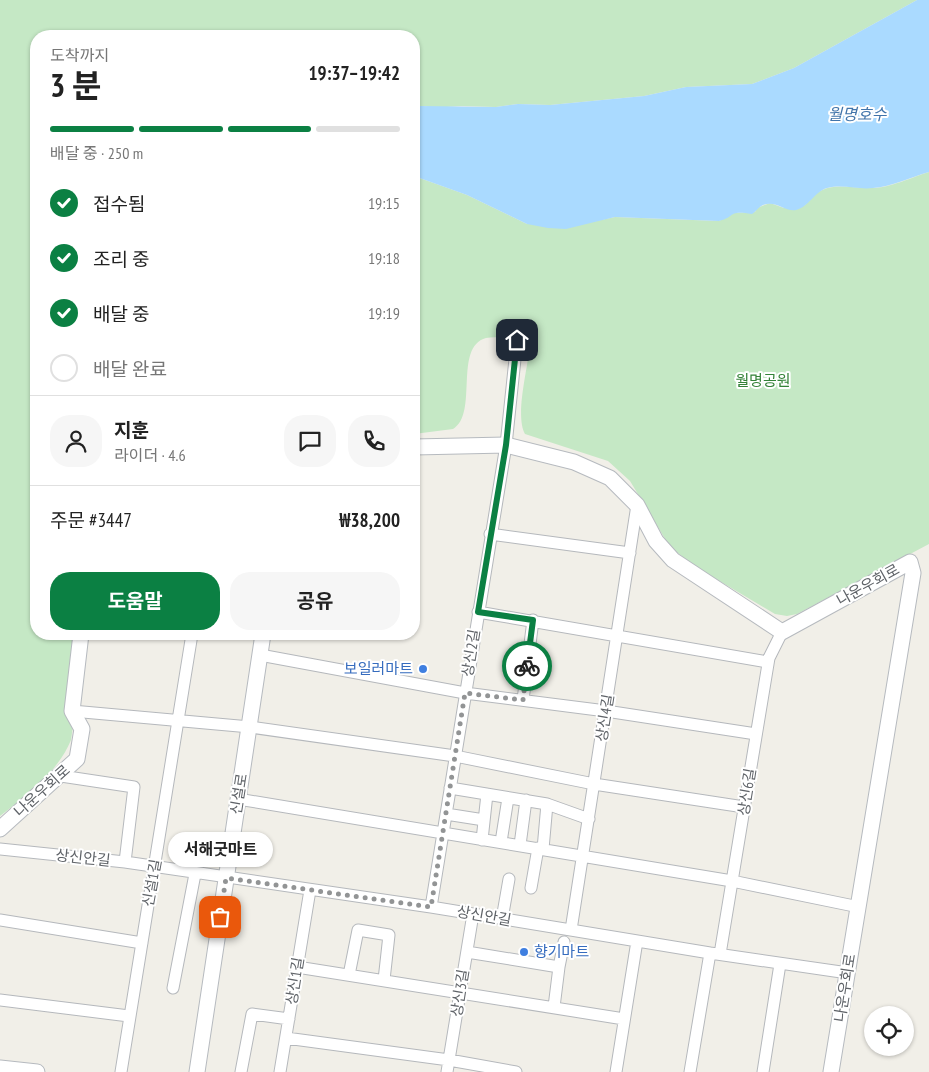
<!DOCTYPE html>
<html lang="ko">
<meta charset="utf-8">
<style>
:root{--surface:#fff;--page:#f6f6f6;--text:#222;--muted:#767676;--line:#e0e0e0;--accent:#0b8043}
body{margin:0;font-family:"PT Sans Narrow","Noto Sans KR",sans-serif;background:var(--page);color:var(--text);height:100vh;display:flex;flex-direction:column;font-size:19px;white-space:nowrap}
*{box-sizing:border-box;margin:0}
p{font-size:16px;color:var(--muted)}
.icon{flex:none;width:28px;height:28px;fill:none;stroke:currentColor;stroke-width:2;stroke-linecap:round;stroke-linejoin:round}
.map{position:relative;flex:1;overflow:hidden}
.side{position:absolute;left:30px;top:30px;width:390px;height:610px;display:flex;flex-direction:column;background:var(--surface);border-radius:20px;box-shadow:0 1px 4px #0004}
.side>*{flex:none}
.controls{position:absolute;left:864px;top:1006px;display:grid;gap:10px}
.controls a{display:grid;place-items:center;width:50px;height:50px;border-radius:50%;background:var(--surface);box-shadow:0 1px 4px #0004;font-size:25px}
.pin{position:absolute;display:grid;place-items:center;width:42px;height:42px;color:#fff;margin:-21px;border-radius:10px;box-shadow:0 2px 8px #0006}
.courier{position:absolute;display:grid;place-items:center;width:50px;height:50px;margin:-25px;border:4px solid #0b8043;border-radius:50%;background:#fff;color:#222;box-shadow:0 1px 6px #0007}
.bubble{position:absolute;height:35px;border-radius:18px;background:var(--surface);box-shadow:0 1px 4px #0004;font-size:16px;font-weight:700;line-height:35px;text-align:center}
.head em{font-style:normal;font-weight:700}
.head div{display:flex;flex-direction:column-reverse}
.head{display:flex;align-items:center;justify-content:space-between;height:85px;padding:0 20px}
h1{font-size:32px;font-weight:700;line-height:38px}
.bar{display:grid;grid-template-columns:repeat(4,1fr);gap:8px 5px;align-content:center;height:60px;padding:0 20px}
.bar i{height:6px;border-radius:4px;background:var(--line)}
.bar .on{background:var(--accent)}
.bar p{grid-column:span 4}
.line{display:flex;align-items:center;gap:12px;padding:0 20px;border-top:1px solid var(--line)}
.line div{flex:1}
.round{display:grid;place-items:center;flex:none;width:52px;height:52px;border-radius:20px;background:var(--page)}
ol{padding:0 20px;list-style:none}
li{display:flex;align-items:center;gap:15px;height:55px}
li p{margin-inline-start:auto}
li .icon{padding:5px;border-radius:50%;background:var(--accent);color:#fff;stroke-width:4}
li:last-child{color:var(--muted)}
li i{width:28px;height:28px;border:2px solid var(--line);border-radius:50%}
.action{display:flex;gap:10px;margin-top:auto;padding:10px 20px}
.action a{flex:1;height:58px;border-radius:20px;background:var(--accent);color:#fff;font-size:20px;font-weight:700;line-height:58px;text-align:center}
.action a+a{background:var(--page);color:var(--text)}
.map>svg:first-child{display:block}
.green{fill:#c5e8c5}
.water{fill:#aadaff}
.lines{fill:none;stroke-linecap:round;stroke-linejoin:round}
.street-casing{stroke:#b5b8bc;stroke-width:13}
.secondary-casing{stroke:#b6babf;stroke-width:17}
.street{stroke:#fff;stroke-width:11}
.secondary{stroke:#fff;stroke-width:15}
.done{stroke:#929495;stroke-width:5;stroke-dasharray:0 9}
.route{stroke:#0b8043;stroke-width:6}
.shop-dot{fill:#3f7fe0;stroke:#fff;stroke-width:2}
.labels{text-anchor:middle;stroke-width:4;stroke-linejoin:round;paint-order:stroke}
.park-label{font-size:15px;fill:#348238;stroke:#fff}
.street-label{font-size:15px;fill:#5f6368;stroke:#fff}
.shop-label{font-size:15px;fill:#366cbe;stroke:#fff;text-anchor:end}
.water-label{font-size:16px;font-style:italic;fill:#4174aa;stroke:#fff}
</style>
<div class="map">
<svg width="929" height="1072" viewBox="0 0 929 1072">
<rect width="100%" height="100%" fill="#f1efe8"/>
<path class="green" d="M 0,0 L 917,0 L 794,68 L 752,84 L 686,87 L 644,96 L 550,105 L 518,104 L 496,107 L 461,106 L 432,108 L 425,106 L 414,110 L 414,36 L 36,36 L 36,634 L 86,634 L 71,740 C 58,772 27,795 0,816 Z
M 929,172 L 929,544 L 797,614 L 787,616 L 775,614 L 696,567 L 670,547 L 630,481 L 608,461 L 525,434 C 515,416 527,372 529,351 L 529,344 L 525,340 C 513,339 497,336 486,338 C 453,347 479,414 453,429 L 414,434 L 414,176 L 467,195 L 527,224 L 591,222 L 615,217 L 719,221 L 732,213 L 755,212 L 757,208 L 770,203 L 784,208 L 805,205 C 825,178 846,189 873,188 C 889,188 913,177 929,172 Z"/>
<path class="water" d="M 917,0 L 929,0 L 929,172 C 911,177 891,187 873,188 C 858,190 844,184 827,188 C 814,192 809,207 796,210 C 785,212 776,200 763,205 C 758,207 756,212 752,214 C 727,210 736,217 719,221 L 615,217 L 566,229 L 548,228 L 527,224 L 467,195 L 414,176 L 414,110 L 420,106 L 496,107 L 518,104 L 550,105 L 644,96 L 686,87 L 752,84 L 794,68 Z"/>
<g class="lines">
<g class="street-casing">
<path id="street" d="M 490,534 L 630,553
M 478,612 L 768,662
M 260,655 L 465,693 L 606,711 L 756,734
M 523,700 L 533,620
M 72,711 L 250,727 L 455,756 L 594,784 L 744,807
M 61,776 L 134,787 L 125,862
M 450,788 L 547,804 L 543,849
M 238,799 L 732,881 L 859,907
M 547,804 L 589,819
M 446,814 L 484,820
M 482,840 L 487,794
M 501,842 L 508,798
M 520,845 L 526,800
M 0,849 L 125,862 L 431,907 L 710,953 L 848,973
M 531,888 L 538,848
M 431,907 L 506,445 L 517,340
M 502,919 L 509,879
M 0,920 L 142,943
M 571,930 L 637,505
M 467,952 L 559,967 L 564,942
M 720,954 L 769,658 L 782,632
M 297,967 L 624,1019
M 349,975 L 358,930 L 389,935 L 384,980
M 173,988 L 195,874
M 0,1000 L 129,1016
M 554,1007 L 559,967
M 286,1038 L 449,1060 L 516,1072
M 121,1072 L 192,634
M 241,1072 L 252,1014 L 289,1019
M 280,1072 L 310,890
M 447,1072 L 473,914
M 616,1072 L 637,941
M 690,1072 L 710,953
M 763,1072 L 780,964"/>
</g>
<g class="secondary-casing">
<path id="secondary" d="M 414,447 L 506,445 L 574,462 L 610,478 L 637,505 L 656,541 L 673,560 L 782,632 L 910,562 L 913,573 L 831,1072
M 0,829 L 77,759 L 82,729 L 72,711 L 81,634
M 0,1068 L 37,1072
M 197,1072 L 263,634"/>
</g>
<use href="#street" class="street"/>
<use href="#secondary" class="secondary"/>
</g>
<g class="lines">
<path class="done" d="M 220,917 L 226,878 L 431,907 L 465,693 L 523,700 L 527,666"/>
<path class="route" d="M 517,340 L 506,445 L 478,612 L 533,620 L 527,666"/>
</g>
<g class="shop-dot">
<circle cx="423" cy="669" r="5"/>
<circle cx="524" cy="952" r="5"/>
</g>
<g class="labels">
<g class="park-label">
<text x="763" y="386">월명공원</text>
</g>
<g class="street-label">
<text transform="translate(868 585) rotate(-29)" y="5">나운우회로</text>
<text transform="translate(471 653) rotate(-81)" y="5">상신2길</text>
<text transform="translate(605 718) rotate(-81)" y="5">상신4길</text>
<text transform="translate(42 791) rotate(-42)" y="5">나운우회로</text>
<text transform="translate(747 792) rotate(-81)" y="5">상신6길</text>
<text transform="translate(239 794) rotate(-81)" y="5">신설로</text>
<text transform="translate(83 858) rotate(6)" y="5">상신안길</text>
<text transform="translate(152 883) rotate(-80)" y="5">신설1길</text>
<text transform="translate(484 916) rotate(10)" y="5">상신안길</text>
<text transform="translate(295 981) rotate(-81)" y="5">상신1길</text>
<text transform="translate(845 988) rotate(-81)" y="5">나운우회로</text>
<text transform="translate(460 993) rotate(-81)" y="5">상신3길</text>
</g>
<g class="shop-label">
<text x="413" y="674">보일러마트</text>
<text x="534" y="957" text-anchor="start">향기마트</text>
</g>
<g class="water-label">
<text x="857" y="120">월명호수</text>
</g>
</g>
</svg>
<div class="controls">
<a><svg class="icon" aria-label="locate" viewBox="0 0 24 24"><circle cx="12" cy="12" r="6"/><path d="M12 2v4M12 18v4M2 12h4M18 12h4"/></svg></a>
</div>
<div class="pin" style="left:220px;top:917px;background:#ea580c"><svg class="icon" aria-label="bag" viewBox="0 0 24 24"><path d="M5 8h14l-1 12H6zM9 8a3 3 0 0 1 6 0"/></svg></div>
<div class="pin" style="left:517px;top:340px;background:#1f2937"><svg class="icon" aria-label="home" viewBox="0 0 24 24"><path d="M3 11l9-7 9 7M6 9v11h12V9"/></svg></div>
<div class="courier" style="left:527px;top:666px"><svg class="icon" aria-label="bike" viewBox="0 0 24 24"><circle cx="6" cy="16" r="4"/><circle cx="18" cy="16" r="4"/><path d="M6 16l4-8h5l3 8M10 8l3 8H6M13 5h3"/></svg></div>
<div class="bubble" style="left:168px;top:832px;width:105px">서해굿마트</div>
<section class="side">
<div class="head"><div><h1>3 분</h1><p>도착까지</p></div><em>19:37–19:42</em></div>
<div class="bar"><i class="on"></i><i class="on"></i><i class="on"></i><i></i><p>배달 중 · 250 m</p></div>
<ol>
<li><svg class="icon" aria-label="check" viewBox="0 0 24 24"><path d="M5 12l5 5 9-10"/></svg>접수됨<p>19:15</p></li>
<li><svg class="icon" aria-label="check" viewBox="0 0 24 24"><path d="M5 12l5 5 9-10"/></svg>조리 중<p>19:18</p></li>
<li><svg class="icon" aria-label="check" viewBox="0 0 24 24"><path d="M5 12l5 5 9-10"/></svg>배달 중<p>19:19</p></li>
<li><i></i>배달 완료</li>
</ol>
<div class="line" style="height:90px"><a class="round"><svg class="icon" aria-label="person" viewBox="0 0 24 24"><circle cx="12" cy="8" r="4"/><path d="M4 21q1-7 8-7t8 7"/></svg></a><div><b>지훈</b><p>라이더 · 4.6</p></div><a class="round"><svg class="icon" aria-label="chat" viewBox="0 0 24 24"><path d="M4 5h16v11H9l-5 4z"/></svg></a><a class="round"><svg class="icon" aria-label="phone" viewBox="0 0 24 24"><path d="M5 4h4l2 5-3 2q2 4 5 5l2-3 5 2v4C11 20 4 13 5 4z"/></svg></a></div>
<div class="line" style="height:65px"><div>주문 #3447</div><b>₩38,200</b></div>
<div class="action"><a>도움말</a><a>공유</a></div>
</section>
</div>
